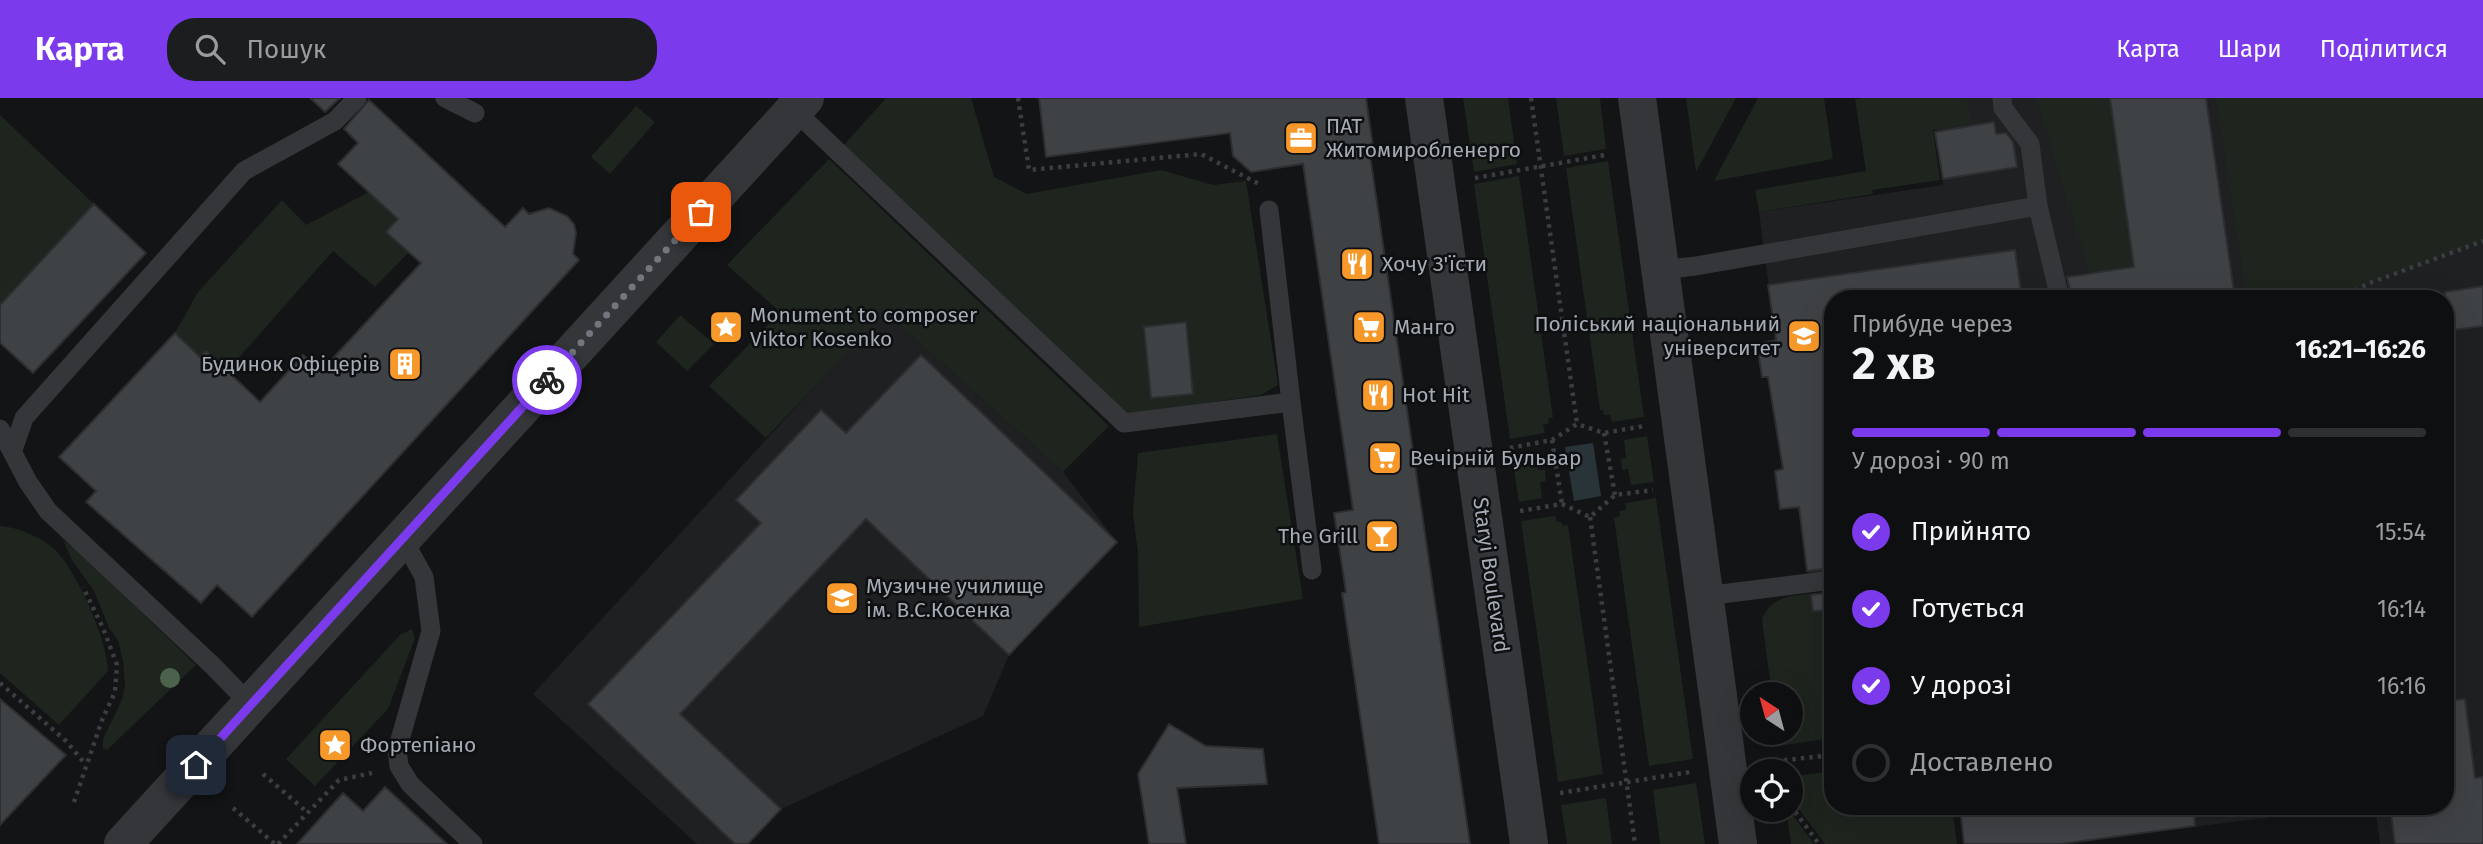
<!DOCTYPE html>
<html lang="uk">
<meta charset="utf-8">
<style>
:root{--surface:#0e0f10;--page:#1c1d1e;--text:#f1f3f6;--muted:#9b9c9f;--line:#2e2f30;--accent:#7c3aed}
body{margin:0;font-family:"Fira Sans",sans-serif;background:var(--page);color:var(--text);height:100vh;display:flex;flex-direction:column;font-size:26px;white-space:nowrap}
*{box-sizing:border-box;margin:0}
p{font-size:23px;color:var(--muted)}
.icon{flex:none;width:38px;height:38px;fill:none;stroke:currentColor;stroke-width:2;stroke-linecap:round;stroke-linejoin:round}
.map{position:relative;flex:1;overflow:hidden}
.sheet{position:absolute;left:1824px;top:192px;width:630px;height:525px;display:flex;flex-direction:column;background:var(--surface);border-radius:28px;box-shadow:0 7px 28px #0002,0 0 0 2px var(--line)}
.sheet>*{flex:none}
.needle{width:46px;rotate:324deg}
.buttons{position:absolute;left:1740px;top:584px;display:grid;gap:14px}
.buttons a{display:grid;place-items:center;width:63px;height:63px;border-radius:50%;background:var(--surface);box-shadow:0 7px 28px #0002,0 0 0 2px var(--line);font-size:35px}
.pin{position:absolute;display:grid;place-items:center;width:60px;height:60px;color:#fff;margin:-30px;border-radius:14px;box-shadow:0 4px 10px #0006}
.courier{position:absolute;display:grid;place-items:center;width:70px;height:70px;margin:-35px;border:5px solid #7c3aed;border-radius:50%;background:#fff;color:#222;box-shadow:0 2px 9px #0007}
.headline em{font-style:normal;font-weight:700}
.headline div{display:flex;flex-direction:column-reverse}
.headline{display:flex;align-items:center;justify-content:space-between;height:119px;padding:0 28px}
h1{font-size:46px;font-weight:700;line-height:52px}
.bar{display:grid;grid-template-columns:repeat(4,1fr);gap:10px 7px;align-content:center;height:84px;padding:0 28px}
.bar i{height:9px;border-radius:5px;background:var(--line)}
.bar .current{background:var(--accent)}
.bar p{grid-column:span 4}
ol{padding:0 28px;list-style:none}
li{display:flex;align-items:center;gap:21px;height:77px}
li p{margin-inline-start:auto}
li .icon{padding:7px;border-radius:50%;background:var(--accent);color:#fff;stroke-width:4}
li:last-child{color:var(--muted)}
li i{width:38px;height:38px;border:4px solid var(--line);border-radius:50%}
header{display:flex;align-items:center;gap:42px;box-sizing:border-box;height:98px;padding:0 35px;background:var(--accent);color:#fff}
header strong{font-size:33px}
nav{display:flex;gap:38px;margin-inline-start:auto;font-size:24px}
.search{width:490px;height:63px;background:var(--page);display:flex;align-items:center;gap:18px;box-sizing:border-box;padding:0 24px;border-radius:28px;color:var(--muted);font-size:26px}
.map>svg:first-child{display:block}
.built{fill:#1f2022}
.green{fill:#1d251e}
.water{fill:#293439}
.building{fill:#3f4245;stroke:#2d2e31;stroke-width:2}
.lines{fill:none;stroke-linecap:round;stroke-linejoin:round}
.path{stroke:#3a3d41;stroke-width:4.5;stroke-dasharray:3.5 5;stroke-linecap:butt}
.service{stroke:#34363a;stroke-width:19}
.minor{stroke:#34363a;stroke-width:38}
.tree{fill:#4d624d}
.done{stroke:#72777e;stroke-width:7;stroke-dasharray:0 12.6}
.route{stroke:#7c3aed;stroke-width:9}
.labels{text-anchor:middle;stroke-width:5;stroke-linejoin:round;paint-order:stroke}
.poi-label{font-size:21px;fill:#a5acb6;stroke:#0e0f10;text-anchor:start}
.street-label{font-size:21px;fill:#a5acb6;stroke:#0e0f10}
</style>
<header>
<strong>Карта</strong>
<div class="search"><svg class="icon" aria-label="search" viewBox="0 0 24 24"><circle cx="10" cy="10" r="6"/><path d="M15 15l6 6"/></svg>Пошук</div>
<nav><a>Карта</a><a>Шари</a><a>Поділитися</a></nav>
</header>
<div class="map">
<svg width="2483" height="746" viewBox="0 0 2483 746">
<rect width="100%" height="100%" fill="#131415"/>
<path class="built" d="M 1931,0 L 2483,0 L 2483,746 L 2380,746 L 2375,709 L 2445,709 L 2445,201 L 1832,201 L 1832,473 L 1808,476 L 1799,410 L 1780,411 L 1775,373 L 1782,370 L 1769,279 L 1762,279 L 1757,246 L 1776,242 L 1759,114 L 1943,87 Z
M 884,213 L 1063,374 L 1117,444 L 1009,557 L 983,618 L 781,711 L 748,746 L 697,746 L 533,596 Z
M 1960,709 L 2351,709 L 2057,746 L 1964,746 Z"/>
<path class="green" d="M 886,0 L 971,0 L 994,79 L 1027,96 L 1161,72 L 1213,87 L 1246,83 L 1278,287 L 1261,297 L 1126,317 L 844,47 Z
M 1463,0 L 1508,0 L 1517,66 L 1474,74 Z
M 1556,0 L 1600,0 L 1606,51 L 1564,58 Z
M 1686,0 L 1736,0 L 1696,74 Z
M 1758,0 L 1824,0 L 1833,61 L 1714,83 Z
M 1862,0 L 1967,0 L 1971,26 L 1933,32 L 1940,82 L 1872,92 L 1873,96 L 1759,114 L 1755,92 L 1866,73 L 1855,1 Z
M 2036,0 L 2110,0 L 2134,169 L 2090,176 Z
M 2216,0 L 2483,0 L 2483,143 L 2367,186 L 2340,201 L 2247,201 Z
M 636,8 L 655,24 L 610,76 L 591,59 Z
M 0,17 L 94,106 L 0,207 Z
M 829,61 L 1109,328 L 1063,374 L 885,214 L 766,340 L 709,288 L 780,214 L 727,167 Z
M 1608,63 L 1644,319 L 1612,324 L 1610,317 L 1604,317 L 1603,312 L 1600,312 L 1566,70 Z
M 1519,78 L 1553,320 L 1548,320 L 1549,325 L 1543,327 L 1545,335 L 1510,341 L 1474,86 Z
M 369,94 L 398,121 L 386,134 L 409,154 L 375,189 L 333,153 L 227,273 L 206,253 L 200,259 L 175,235 L 198,194 L 282,102 L 306,127 Z
M 680,217 L 714,246 L 687,273 L 656,244 Z
M 1277,336 L 1303,501 L 1139,529 L 1138,455 L 1133,415 L 1138,355 Z
M 1647,338 L 1654,384 L 1631,387 L 1628,371 L 1622,372 L 1621,361 L 1626,360 L 1624,342 Z
M 1535,355 L 1538,372 L 1545,372 L 1546,383 L 1540,384 L 1542,400 L 1519,404 L 1512,359 Z
M 1656,400 L 1693,661 L 1649,668 L 1614,420 L 1620,418 L 1619,413 L 1626,412 L 1625,405 Z
M 1555,418 L 1557,424 L 1561,424 L 1563,428 L 1568,427 L 1603,676 L 1558,684 L 1521,423 Z
M 0,428 C 17,429 41,439 54,451 C 76,471 108,543 108,573 L 59,627 L 0,575 Z
M 63,442 L 78,453 L 196,567 L 107,652 L 103,650 L 103,641 L 122,602 L 125,587 L 123,563 L 118,542 L 109,530 L 94,493 L 72,462 Z
M 1832,494 L 1832,640 L 1779,648 L 1777,635 L 1790,635 L 1790,597 L 1772,597 L 1762,522 C 1771,493 1806,497 1832,494 Z
M 412,531 L 415,540 L 388,611 L 315,688 L 286,661 L 400,537 Z
M 1832,673 L 1832,709 L 1952,709 L 1957,746 L 1825,746 L 1790,699 L 1790,679 Z
M 1696,685 L 1705,746 L 1660,746 L 1653,692 Z
M 1606,700 L 1612,746 L 1567,746 L 1561,707 Z
M 1786,712 L 1789,712 L 1814,746 L 1791,746 Z"/>
<path class="water" d="M 1593,345 L 1601,398 L 1574,403 L 1565,349 Z"/>
<path class="building" d="M 310,0 L 340,0 L 325,14 Z
M 1039,0 L 1366,0 L 1374,56 L 1370,57 L 1470,746 L 1379,746 L 1342,495 L 1346,494 L 1334,415 L 1353,412 L 1303,66 L 1251,74 L 1233,58 L 1230,35 L 1046,59 Z
M 2110,0 L 2206,0 L 2235,201 L 2072,201 L 2067,179 L 2134,169 Z
M 369,2 L 505,129 L 523,110 L 529,116 L 549,110 L 567,118 L 574,126 L 576,135 L 573,156 L 579,162 L 252,519 L 217,487 L 201,505 L 86,404 L 96,393 L 59,359 L 175,235 L 200,259 L 206,253 L 260,304 L 303,257 L 321,273 L 421,165 L 386,134 L 398,121 L 338,66 L 358,45 L 344,31 Z
M 1994,24 L 1996,36 L 2006,35 L 2013,44 L 2017,69 L 1943,81 L 1935,34 Z
M 94,106 L 146,155 L 33,275 L 0,245 L 0,207 Z
M 2015,152 L 2022,201 L 1832,201 L 1832,470 L 1807,473 L 1799,409 L 1780,411 L 1775,373 L 1783,371 L 1768,279 L 1762,279 L 1757,246 L 1776,242 L 1768,187 Z
M 2483,188 L 2483,228 L 2445,233 L 2445,194 Z
M 1186,224 L 1193,296 L 1151,300 L 1144,229 Z
M 921,257 L 1117,444 L 1009,557 L 866,421 L 680,616 L 781,711 L 748,746 L 735,746 L 588,606 L 761,425 L 736,402 L 821,312 L 846,335 Z
M 1832,494 L 1832,512 L 1813,513 L 1811,497 Z
M 0,601 L 66,657 L 0,727 Z
M 2465,601 L 2475,680 L 2483,679 L 2483,746 L 2395,746 L 2390,709 L 2445,709 L 2445,603 Z
M 1169,626 L 1206,648 L 1263,651 L 1267,686 L 1177,690 L 1186,746 L 1149,746 L 1138,676 Z
M 385,689 L 447,746 L 297,746 L 343,695 L 363,713 Z
M 1960,709 L 2194,709 L 2195,728 L 2060,746 L 1964,746 Z"/>
<g class="lines">
<path class="path" d="M 1018,0 L 1029,72 L 1201,56 L 1259,86
M 1531,0 L 1577,326
M 1475,80 L 1605,57
M 2340,201 L 2367,186 L 2483,143
M 1604,335 L 1615,397
M 1552,342 L 1562,406
M 1510,350 L 1552,342 L 1577,326 L 1604,335 L 1644,328
M 1520,413 L 1562,406 L 1590,419 L 1615,397 L 1653,392
M 1590,419 L 1635,746
M 0,585 L 66,643 L 86,667
M 1767,664 L 1832,657
M 263,676 L 307,714
M 1560,695 L 1690,674
M 74,704 L 102,622 L 115,594 L 117,567 L 103,530 L 83,489
M 1790,707 L 1819,746
M 2313,709 L 2315,714
M 233,710 L 275,746
M 278,746 L 339,682 L 372,675"/>
<path class="service" d="M 445,0 L 475,15
M 794,12 L 1124,325 L 1291,304 L 1269,112
M 2038,108 L 2060,201
M 1661,172 L 1696,168 L 2038,108 L 2030,46 L 2003,10 L 2002,0
M 1291,304 L 1312,472
M 0,331 L 28,384 L 48,413 L 213,568 L 251,607
M 13,352 L 24,320 L 244,73 L 335,23 L 357,0
M 403,441 L 424,479 L 431,533 L 397,652 L 399,668 L 410,686 L 473,746
M 1705,498 L 1832,482"/>
<path class="minor" d="M 1424,0 L 1529,746
M 1637,0 L 1738,746
M 123,746 L 805,0"/>
</g>
<circle class="tree" cx="170" cy="580" r="10"/>
<g class="lines">
<path class="done" d="M 547,282 L 701,114"/>
<path class="route" d="M 196,667 L 547,282"/>
</g>
<defs>
<g id="office-square" transform="scale(1.75)"><rect x="-9" y="-9" width="18" height="18" rx="4" fill="#f7992a" stroke="#0e0f10"/><path d="M-6-3h4V-5.5h4V-3h4V5H-6ZM-1-4.5V-3h2v-1.5ZM-6 0V1H6V0Z" fill="#fff"/></g>
<g id="restaurant-square" transform="scale(1.75)"><rect x="-9" y="-9" width="18" height="18" rx="4" fill="#f7992a" stroke="#0e0f10"/><path d="M-5-6h1v4h1v-4h1v4h1v-4h1v5L-1.5 .5V6h-2V.5L-5-1ZM5-6V6H3V1.5H1.5Q1.5-4 5-6Z" fill="#fff"/></g>
<g id="sight-square" transform="scale(1.75)"><rect x="-9" y="-9" width="18" height="18" rx="4" fill="#f7992a" stroke="#0e0f10"/><path d="M0-6L1.8-2.2L6-1.7L2.9 1.2L3.7 5.4L0 3.3L-3.7 5.4L-2.9 1.2L-6-1.7L-1.8-2.2Z" fill="#fff"/></g>
<g id="supermarket-square" transform="scale(1.75)"><rect x="-9" y="-9" width="18" height="18" rx="4" fill="#f7992a" stroke="#0e0f10"/><path d="M-6-5.5h2.5l.6 2H6L4.5 2H-2.5L-4.4-4H-6ZM-1.5 3.2a1.3 1.3 0 1 0 .1 0ZM3 3.2a1.3 1.3 0 1 0 .1 0Z" fill="#fff"/></g>
<g id="university-square" transform="scale(1.75)"><rect x="-9" y="-9" width="18" height="18" rx="4" fill="#f7992a" stroke="#0e0f10"/><path d="M0-5L7-2L0 1L-7-2ZM-4 1L0 2.5L4 1V4Q0 6-4 4Z" fill="#fff"/></g>
<g id="building-square" transform="scale(1.75)"><rect x="-9" y="-9" width="18" height="18" rx="4" fill="#f7992a" stroke="#0e0f10"/><path d="M-4-6H4V6H1V3H-1V6H-4ZM-2.5-4.3h1.7v1.8h-1.7ZM.8-4.3h1.7v1.8H.8ZM-2.5-1h1.7V.8h-1.7ZM.8-1h1.7V.8H.8Z" fill="#fff"/></g>
<g id="bar-square" transform="scale(1.75)"><rect x="-9" y="-9" width="18" height="18" rx="4" fill="#f7992a" stroke="#0e0f10"/><path d="M-6-5H6L.8 .8V4.5H3.5V6h-7V4.5H-.8V.8Z" fill="#fff"/></g>
</defs>
<g fill-rule="evenodd">
<use href="#office-square" x="1301" y="40"/>
<use href="#restaurant-square" x="1357" y="166"/>
<use href="#sight-square" x="726" y="229"/>
<use href="#supermarket-square" x="1369" y="229"/>
<use href="#university-square" x="1804" y="238"/>
<use href="#building-square" x="405" y="266"/>
<use href="#restaurant-square" x="1378" y="297"/>
<use href="#supermarket-square" x="1385" y="360"/>
<use href="#bar-square" x="1382" y="438"/>
<use href="#university-square" x="842" y="500"/>
<use href="#sight-square" x="335" y="647"/>
</g>
<g class="labels">
<g class="poi-label">
<text x="1326" y="35">ПАТ<tspan x="1326" dy="24">Житомиробленерго</tspan></text>
<text x="1382" y="173">Хочу З'їсти</text>
<text x="750" y="224">Monument to composer<tspan x="750" dy="24">Viktor Kosenko</tspan></text>
<text x="1780" y="233" text-anchor="end">Поліський національний<tspan x="1780" dy="24">університет</tspan></text>
<text x="1394" y="236">Манго</text>
<text x="380" y="273" text-anchor="end">Будинок Офіцерів</text>
<text x="1402" y="304">Hot Hit</text>
<text x="1410" y="367">Вечірній Бульвар</text>
<text x="1358" y="445" text-anchor="end">The Grill</text>
<text x="866" y="495">Музичне училище<tspan x="866" dy="24">ім. В.С.Косенка</tspan></text>
<text x="360" y="654">Фортепіано</text>
</g>
<g class="street-label">
<text transform="translate(1491 477) rotate(82)" y="7">Staryi Boulevard</text>
</g>
</g>
</svg>
<div class="buttons">
<a><svg class="needle" viewBox="-14 -14 28 28"><path d="M0-13l5 13h-10z" fill="#e53935"/><path d="M0 13l5-13h-10z" fill="#9b9c9f"/></svg></a>
<a><svg class="icon" aria-label="locate" viewBox="0 0 24 24"><circle cx="12" cy="12" r="6"/><path d="M12 2v4M12 18v4M2 12h4M18 12h4"/></svg></a>
</div>
<div class="pin" style="left:701px;top:114px;background:#ea580c"><svg class="icon" aria-label="bag" viewBox="0 0 24 24"><path d="M5 8h14l-1 12H6zM9 8a3 3 0 0 1 6 0"/></svg></div>
<div class="pin" style="left:196px;top:667px;background:#1f2937"><svg class="icon" aria-label="home" viewBox="0 0 24 24"><path d="M3 11l9-7 9 7M6 9v11h12V9"/></svg></div>
<div class="courier" style="left:547px;top:282px"><svg class="icon" aria-label="bike" viewBox="0 0 24 24"><circle cx="6" cy="16" r="4"/><circle cx="18" cy="16" r="4"/><path d="M6 16l4-8h5l3 8M10 8l3 8H6M13 5h3"/></svg></div>
<section class="sheet">
<div class="headline"><div><h1>2 хв</h1><p>Прибуде через</p></div><em>16:21–16:26</em></div>
<div class="bar"><i class="current"></i><i class="current"></i><i class="current"></i><i></i><p>У дорозі · 90 m</p></div>
<ol>
<li><svg class="icon" aria-label="check" viewBox="0 0 24 24"><path d="M5 12l5 5 9-10"/></svg>Прийнято<p>15:54</p></li>
<li><svg class="icon" aria-label="check" viewBox="0 0 24 24"><path d="M5 12l5 5 9-10"/></svg>Готується<p>16:14</p></li>
<li><svg class="icon" aria-label="check" viewBox="0 0 24 24"><path d="M5 12l5 5 9-10"/></svg>У дорозі<p>16:16</p></li>
<li><i></i>Доставлено</li>
</ol>
</section>
</div>
